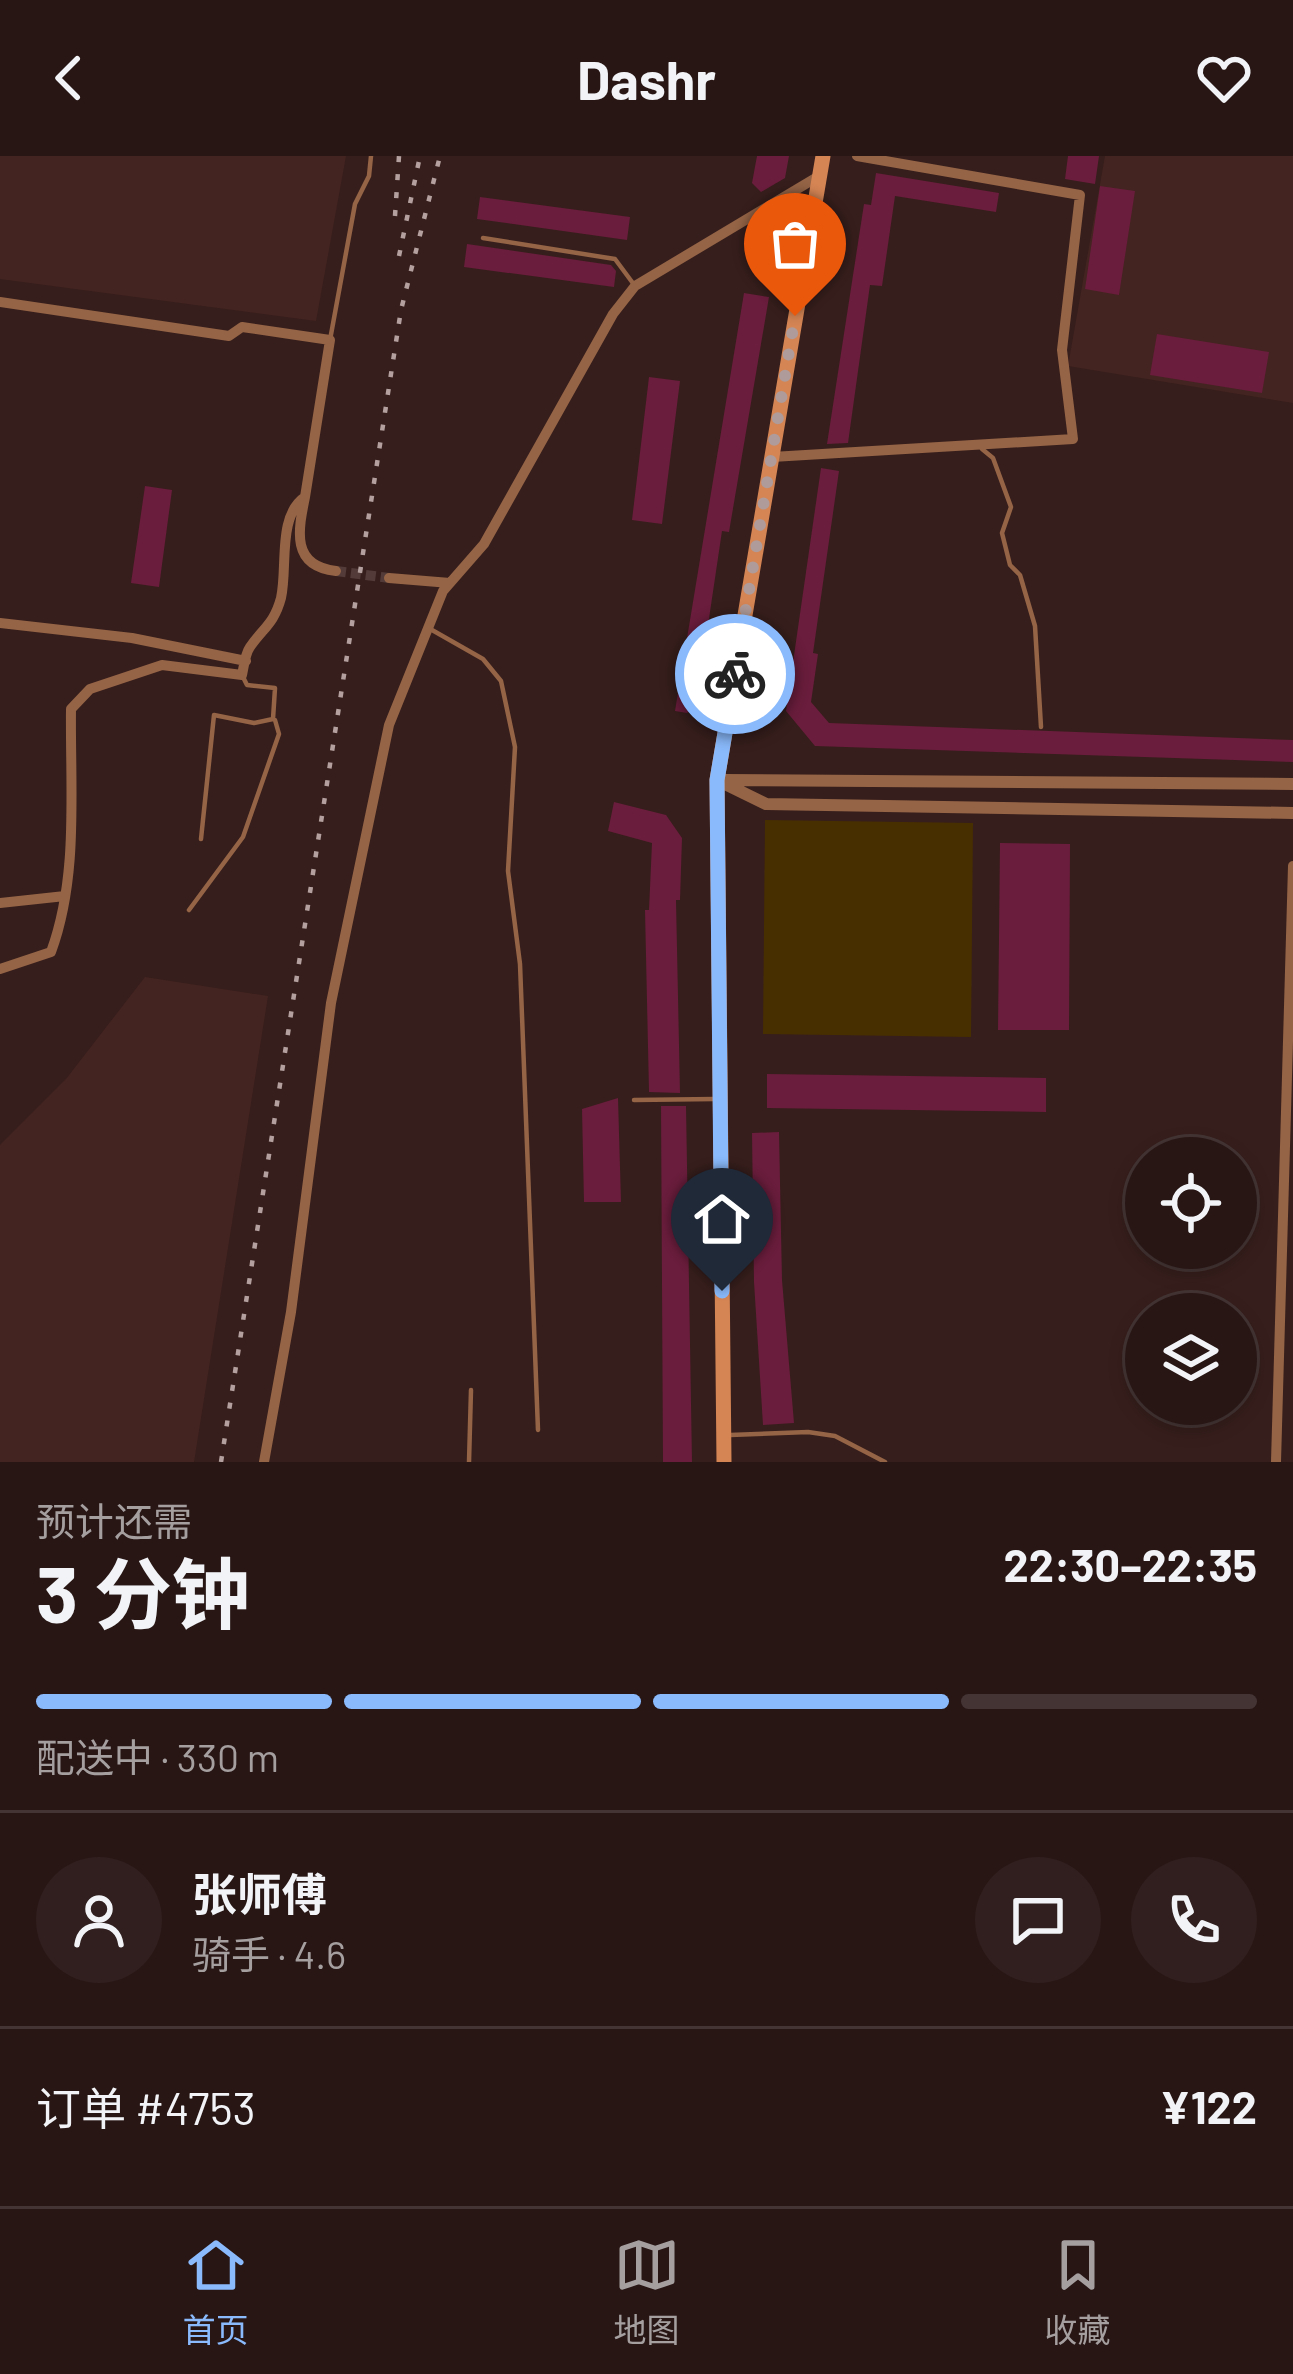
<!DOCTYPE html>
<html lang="zh">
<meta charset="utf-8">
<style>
:root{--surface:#281615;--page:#301f1e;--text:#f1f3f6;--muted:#a59fa0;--line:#443534;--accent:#8abafc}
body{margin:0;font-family:Barlow,"Noto Sans SC",sans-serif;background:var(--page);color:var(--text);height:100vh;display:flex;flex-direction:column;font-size:45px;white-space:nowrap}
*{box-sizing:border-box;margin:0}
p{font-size:39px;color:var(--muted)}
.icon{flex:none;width:66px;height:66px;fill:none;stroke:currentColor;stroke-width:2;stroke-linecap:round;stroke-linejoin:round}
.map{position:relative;height:1306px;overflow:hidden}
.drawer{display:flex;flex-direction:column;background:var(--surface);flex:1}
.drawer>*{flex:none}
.fabs{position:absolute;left:1125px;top:981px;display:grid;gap:24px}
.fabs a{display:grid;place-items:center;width:132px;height:132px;border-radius:50%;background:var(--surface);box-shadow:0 6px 18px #0003,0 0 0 3px var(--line);font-size:60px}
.pin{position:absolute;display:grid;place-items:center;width:102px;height:102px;color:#fff;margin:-123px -51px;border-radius:50% 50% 50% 0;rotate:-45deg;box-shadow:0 0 12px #0007}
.pin .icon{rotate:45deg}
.courier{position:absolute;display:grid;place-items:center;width:120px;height:120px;margin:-60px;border:9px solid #8abafc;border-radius:50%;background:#fff;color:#222;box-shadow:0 3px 15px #0007}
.summary em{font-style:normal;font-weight:700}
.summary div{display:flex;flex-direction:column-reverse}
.summary{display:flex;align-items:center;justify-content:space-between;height:204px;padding:0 36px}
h1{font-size:78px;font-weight:700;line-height:90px}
.bar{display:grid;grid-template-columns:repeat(4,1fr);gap:18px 12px;align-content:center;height:144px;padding:0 36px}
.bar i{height:15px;border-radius:9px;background:var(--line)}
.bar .current{background:var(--accent)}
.bar p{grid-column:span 4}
.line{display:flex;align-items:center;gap:30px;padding:0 36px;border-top:3px solid var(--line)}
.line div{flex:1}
.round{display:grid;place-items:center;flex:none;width:126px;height:126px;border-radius:63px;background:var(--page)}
header{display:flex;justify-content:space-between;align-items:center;height:156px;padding:0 36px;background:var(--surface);font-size:54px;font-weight:700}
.dock{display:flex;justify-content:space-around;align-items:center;height:168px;border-top:3px solid var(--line);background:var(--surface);font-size:33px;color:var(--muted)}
.dock a{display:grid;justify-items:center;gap:6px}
.dock .current{color:var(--accent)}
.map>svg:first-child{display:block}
.built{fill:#432421}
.green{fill:#482f00}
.building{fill:#6a1d3c}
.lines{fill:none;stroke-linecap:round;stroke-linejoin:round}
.minor-tunnel{stroke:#523b39;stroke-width:10;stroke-dasharray:10 5;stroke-linecap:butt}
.service{stroke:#956446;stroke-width:4.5}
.minor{stroke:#956446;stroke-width:10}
.tertiary{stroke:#956446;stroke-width:12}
.secondary{stroke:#d58554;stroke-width:15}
.rail{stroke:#b4a19f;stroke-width:4.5;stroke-dasharray:6 12;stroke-linecap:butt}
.done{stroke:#af9b99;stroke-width:12;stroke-dasharray:0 21.6}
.route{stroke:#8abafc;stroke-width:15}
</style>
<header><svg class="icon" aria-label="back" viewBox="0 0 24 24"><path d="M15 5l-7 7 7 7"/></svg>Dashr<svg class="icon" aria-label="heart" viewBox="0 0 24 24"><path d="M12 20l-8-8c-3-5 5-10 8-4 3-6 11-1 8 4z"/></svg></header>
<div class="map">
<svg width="1293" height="1306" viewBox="0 0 1293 1306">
<rect width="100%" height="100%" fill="#361e1c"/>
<path class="built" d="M 0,0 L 346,0 L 316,165 L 0,123 Z
M 1105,0 L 1293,0 L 1293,247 L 1068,210 Z
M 145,821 L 268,840 L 194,1306 L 0,1306 L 0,989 L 66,923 Z"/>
<path class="green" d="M 765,664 L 973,667 L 971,881 L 763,878 Z"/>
<path class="building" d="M 757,0 L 789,0 L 785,22 L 761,36 L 752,27 Z
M 1068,0 L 1099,0 L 1095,28 L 1065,23 Z
M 876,17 L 999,37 L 996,56 L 895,40 L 882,130 L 870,129 L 848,287 L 827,288 L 864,48 L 871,49 Z
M 1100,30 L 1135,35 L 1119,139 L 1085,133 Z
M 480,41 L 630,61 L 627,84 L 477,63 Z
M 467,88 L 611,109 L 616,115 L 614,131 L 464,111 Z
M 744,137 L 769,141 L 729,376 L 722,375 L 696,550 L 687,557 L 675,555 Z
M 1157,178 L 1269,196 L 1262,237 L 1150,219 Z
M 649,221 L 680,225 L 662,368 L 632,364 Z
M 821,312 L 839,315 L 813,497 L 818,498 L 811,546 L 829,567 L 1293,584 L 1293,606 L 815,590 L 786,555 Z
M 145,330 L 172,334 L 159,431 L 131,427 Z
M 614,646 L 666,659 L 682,682 L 680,744 L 676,744 L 680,937 L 649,936 L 645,754 L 649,754 L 652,687 L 608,675 Z
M 1000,687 L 1070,688 L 1069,874 L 998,874 Z
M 767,918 L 1046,922 L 1046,956 L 767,952 Z
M 618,942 L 621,1046 L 584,1046 L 582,953 Z
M 661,950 L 686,950 L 692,1306 L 663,1306 Z
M 779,976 L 782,1124 L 794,1267 L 763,1269 L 754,1126 L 752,977 Z"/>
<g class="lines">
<path class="minor-tunnel" d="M 336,415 L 389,422"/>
<path class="service" d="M 483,82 L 615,103 L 635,130
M 330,184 L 355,48 L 369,20 L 371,0
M 982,293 L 993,302 L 1011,351 L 1002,377 L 1010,409 L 1020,419 L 1035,470 L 1041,571
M 432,474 L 483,503 L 501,525 L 515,591 L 508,715 L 520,808 L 538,1274
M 201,683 L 214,559 L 254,567 L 273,563 L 275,532 L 247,529 L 242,519
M 189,754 L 243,681 L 279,578 L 275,564
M 634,944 L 715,943
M 730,1279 L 808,1276 L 835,1280 L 885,1306
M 469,1306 L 471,1234"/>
<path class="minor" d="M 0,146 L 229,180 L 242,171 L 330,184 L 305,341 C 277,360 288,411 281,442 C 274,468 263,472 250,491 C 245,498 244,510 242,519 L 162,509 L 90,533 L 71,553 C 70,633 79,720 51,796 L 0,813
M 772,301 L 1073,283 L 1062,194 L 1080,39 L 857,0
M 305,341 C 298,375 291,410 336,415
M 389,422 L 450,427
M 0,467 L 132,482 L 246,505
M 0,747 L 65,740
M 264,1306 L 291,1156 L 331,847 L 389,569 L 443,435 L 484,388 L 613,158 L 635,130 L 819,20
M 1276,1306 L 1293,710"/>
<path class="tertiary" d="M 717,624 L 766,648 L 1293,657
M 724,624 L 1293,628"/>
<path class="secondary" d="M 724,1306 L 717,624 L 823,0"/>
<path class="rail" d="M 395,60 L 399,0
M 399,100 L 420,0
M 221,1306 L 401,154 L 440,0"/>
</g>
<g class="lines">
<path class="done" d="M 735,518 L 795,160"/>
<path class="route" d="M 722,1135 L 717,624 L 735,518"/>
</g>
</svg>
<div class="fabs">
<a><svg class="icon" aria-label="locate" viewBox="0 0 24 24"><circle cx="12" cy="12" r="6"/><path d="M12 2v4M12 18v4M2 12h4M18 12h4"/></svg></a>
<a><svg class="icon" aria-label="layers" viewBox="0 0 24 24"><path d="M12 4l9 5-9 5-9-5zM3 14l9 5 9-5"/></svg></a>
</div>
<div class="pin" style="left:795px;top:160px;background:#ea580c"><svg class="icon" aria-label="bag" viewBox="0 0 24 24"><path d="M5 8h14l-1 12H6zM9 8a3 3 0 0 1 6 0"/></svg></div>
<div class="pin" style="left:722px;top:1135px;background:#1f2937"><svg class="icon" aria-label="home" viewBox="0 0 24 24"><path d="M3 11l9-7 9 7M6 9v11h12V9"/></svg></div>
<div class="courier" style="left:735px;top:518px"><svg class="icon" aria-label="bike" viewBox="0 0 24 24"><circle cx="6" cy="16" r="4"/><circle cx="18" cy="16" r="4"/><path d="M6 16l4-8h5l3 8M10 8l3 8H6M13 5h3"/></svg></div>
</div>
<section class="drawer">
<div class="summary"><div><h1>3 分钟</h1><p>预计还需</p></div><em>22:30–22:35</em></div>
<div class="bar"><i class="current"></i><i class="current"></i><i class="current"></i><i></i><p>配送中 · 330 m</p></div>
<div class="line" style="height:216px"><a class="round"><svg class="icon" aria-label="person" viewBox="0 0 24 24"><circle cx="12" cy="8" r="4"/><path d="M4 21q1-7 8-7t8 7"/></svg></a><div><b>张师傅</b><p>骑手 · 4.6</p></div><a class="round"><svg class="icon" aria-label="chat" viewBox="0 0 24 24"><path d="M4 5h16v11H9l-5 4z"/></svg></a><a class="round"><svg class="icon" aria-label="phone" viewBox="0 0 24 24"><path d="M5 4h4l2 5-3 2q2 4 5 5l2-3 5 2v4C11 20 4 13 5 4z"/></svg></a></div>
<div class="line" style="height:156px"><div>订单 #4753</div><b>¥122</b></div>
</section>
<nav class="dock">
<a class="current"><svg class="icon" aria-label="home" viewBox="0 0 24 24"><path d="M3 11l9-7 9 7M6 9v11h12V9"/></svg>首页</a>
<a><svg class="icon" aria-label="map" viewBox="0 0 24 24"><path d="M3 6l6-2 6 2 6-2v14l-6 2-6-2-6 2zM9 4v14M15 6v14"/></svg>地图</a>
<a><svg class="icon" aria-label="saved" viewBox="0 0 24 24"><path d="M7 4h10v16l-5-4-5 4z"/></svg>收藏</a>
</nav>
